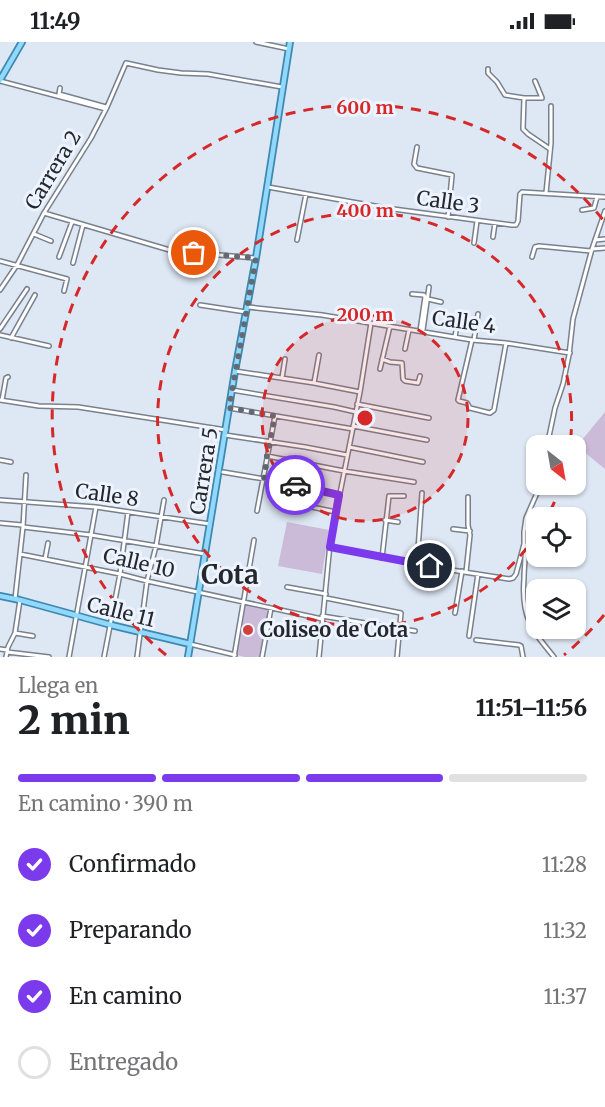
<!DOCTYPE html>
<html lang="es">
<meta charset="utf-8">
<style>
:root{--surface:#fff;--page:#f2f2f2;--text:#202124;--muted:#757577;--line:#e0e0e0;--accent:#7c3aed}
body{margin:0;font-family:Merriweather,serif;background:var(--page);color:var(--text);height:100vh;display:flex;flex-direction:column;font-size:22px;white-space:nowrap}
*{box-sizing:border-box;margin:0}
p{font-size:20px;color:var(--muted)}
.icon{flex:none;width:33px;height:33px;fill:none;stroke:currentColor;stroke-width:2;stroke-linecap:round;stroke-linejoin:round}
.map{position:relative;height:615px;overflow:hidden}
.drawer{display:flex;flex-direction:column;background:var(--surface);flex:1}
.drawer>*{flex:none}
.needle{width:39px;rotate:149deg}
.buttons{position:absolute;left:526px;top:393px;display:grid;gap:12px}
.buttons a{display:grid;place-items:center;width:60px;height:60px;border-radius:12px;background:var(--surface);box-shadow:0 2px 4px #0004;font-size:30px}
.pin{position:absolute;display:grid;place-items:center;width:51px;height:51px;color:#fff;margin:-26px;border:3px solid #fff;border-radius:50%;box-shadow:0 2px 6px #0007}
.courier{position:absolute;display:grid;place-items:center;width:60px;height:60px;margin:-30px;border:4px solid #7c3aed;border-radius:50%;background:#fff;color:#222;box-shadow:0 2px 8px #0007}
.overview em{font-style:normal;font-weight:800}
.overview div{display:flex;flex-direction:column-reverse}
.overview{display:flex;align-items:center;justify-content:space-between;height:102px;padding:0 18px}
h1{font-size:39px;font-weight:800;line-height:45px}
.bar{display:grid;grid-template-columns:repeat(4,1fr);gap:9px 6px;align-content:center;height:72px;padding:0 18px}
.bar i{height:8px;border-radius:4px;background:var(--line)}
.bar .current{background:var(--accent)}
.bar p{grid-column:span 4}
ol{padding:0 18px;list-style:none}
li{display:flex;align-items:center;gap:18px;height:66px}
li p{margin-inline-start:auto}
li .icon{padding:6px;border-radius:50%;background:var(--accent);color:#fff;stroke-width:4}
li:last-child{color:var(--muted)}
li i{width:33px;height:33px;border:3px solid var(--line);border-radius:50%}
.status{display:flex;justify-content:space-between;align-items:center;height:42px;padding:0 30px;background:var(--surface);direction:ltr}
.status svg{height:16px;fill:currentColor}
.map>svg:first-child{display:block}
.green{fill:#cbbbd8}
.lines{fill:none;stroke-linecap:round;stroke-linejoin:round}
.minor-casing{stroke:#79818d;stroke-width:6}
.major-casing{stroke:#3c89b1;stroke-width:8}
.minor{stroke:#fff;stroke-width:3}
.major{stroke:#92d8fb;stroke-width:4.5}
.done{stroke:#656a72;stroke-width:6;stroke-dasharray:0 10.8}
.route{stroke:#7c3aed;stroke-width:8}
.ring{fill:none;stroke:#d62828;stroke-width:3;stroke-dasharray:10 8}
.poi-dot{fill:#d0413e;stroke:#edf4ff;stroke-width:2}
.labels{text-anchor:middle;stroke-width:6;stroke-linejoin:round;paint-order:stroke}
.street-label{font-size:20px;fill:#24272c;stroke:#edf4ff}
.poi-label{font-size:20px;font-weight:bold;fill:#24272c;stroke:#edf4ff;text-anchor:start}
.district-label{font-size:26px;font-weight:bold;fill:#24272c;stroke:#edf4ff}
.centre{fill:#d62828;stroke:#edf4ff;stroke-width:3}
.ring-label{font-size:18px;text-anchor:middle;font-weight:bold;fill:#d62828;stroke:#edf4ff;stroke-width:6;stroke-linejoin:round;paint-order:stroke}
</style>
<div class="status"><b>11:49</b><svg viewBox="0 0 49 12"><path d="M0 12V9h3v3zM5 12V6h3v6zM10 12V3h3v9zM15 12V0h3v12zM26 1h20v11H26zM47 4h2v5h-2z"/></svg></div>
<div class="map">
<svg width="605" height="615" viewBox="0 0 605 615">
<rect width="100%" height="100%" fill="#dee7f4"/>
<path class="green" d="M 605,370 L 605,427 L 577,404 Z
M 287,480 L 329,488 L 322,532 L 278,524 Z
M 246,562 L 269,568 L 259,615 L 244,615 L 237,613 Z"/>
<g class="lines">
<g class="minor-casing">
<path id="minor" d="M 256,0 L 289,7
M 488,27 L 488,31 L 497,40 L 505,53 L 524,56 L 542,56 L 535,39
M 0,39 L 106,67
M 60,46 L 59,52 L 106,65
M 524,56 L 523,87 L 528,92 L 550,107
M 417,105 L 414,122 L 417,126 L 452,133 L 448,175
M 268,145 L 386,166 L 512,183 L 516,183 L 518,179 L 520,152 L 522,150 L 605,155
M 546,151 L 551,101 L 551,64
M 582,168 L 594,166 L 597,155
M 44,171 L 173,209 L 255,216
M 34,192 L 51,199
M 493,195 L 495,181
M 297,198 L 306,152
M 595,198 L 605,197
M 474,201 L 477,179
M 592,207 L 605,206
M 59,215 L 72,180
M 532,215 L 535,205 L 539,204 L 591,209
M 0,219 L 67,237 L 64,249
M 73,221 L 83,183
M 0,248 L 17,223 L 44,171 L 91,96 L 107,65 L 126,21 L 158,28 L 181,31 L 208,32 L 282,45
M 412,252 L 424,253 L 425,255 L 420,289
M 428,257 L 441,260
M 200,263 L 246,270
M 248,265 L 322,273 L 472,298 L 506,301 L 570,311
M 0,287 L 27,247
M 423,288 L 429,245
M 0,293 L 49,304
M 455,295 L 459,271
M 11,296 L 35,253
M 472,298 L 458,358 L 459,359 L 467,361 L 470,366 L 490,371 L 494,368 L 506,301
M 474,298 L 478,272
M 405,307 L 409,288
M 382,317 L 390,320 L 402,321 L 403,337 L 405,339 L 418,341 L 420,334
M 380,327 L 390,284
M 235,329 L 314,341 L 360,350
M 282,336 L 285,317
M 314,341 L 319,313
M 232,348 L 334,365 L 356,370
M 0,358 L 39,364 L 78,365 L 226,388
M 2,358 L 6,336 L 8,335
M 357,362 L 429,376
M 229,366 L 353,387
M 353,384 L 427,398
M 225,393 L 305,405 L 347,413
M 547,404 L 555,366 L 563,342 L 569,313 L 573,277 L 592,207 L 605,169
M 349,405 L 423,420
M 267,414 L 344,429 L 414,440
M 0,418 L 11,420
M 223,430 L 264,437 L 339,453
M 0,458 L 96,465 L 210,482
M 297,462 L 336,470
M 257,469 L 275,374
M 385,478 L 398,480
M 0,481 L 22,483
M 23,485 L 91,493 L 205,512
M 453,487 L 470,489
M 525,503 C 526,514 524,525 524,537 C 521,575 531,587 554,615
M 330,505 L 445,527 L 509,537 L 513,536 L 516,532 L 524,502 L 524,490 L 526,476 L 541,442
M 20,512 L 120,532 L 147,539 L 322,577
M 382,516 L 389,454 L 404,454
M 45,517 L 48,501
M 417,522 L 422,451
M 466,530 L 470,493 L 468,483 L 468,455
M 287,545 L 326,552
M 326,556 L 401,571 L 397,615
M 15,557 L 23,485 L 26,433
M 455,571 L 462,529
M 322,574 L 415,589
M 15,591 L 33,594
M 469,594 L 478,532
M 476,598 L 519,603 L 521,604 L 523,615
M 190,602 L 235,613
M 0,607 L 7,608
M 7,610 L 49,615
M 6,615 L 8,605 L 15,591 L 20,558
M 69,615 L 96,465
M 104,615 L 120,532 L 128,470
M 137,615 L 147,539 L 156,504 L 164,458
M 234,615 L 254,498
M 262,615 L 271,566
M 319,615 L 330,502 L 360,350 L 371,281"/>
</g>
<g class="major-casing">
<path id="major" d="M 0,38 L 22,0
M 0,554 L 20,558 L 111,583 L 190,602
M 188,615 L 235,329 L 256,216 L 290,0"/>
</g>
<use href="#minor" class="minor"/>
<use href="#major" class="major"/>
</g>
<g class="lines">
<path class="done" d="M 194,211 L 256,216 L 229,366 L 275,374 L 267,414 L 264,437 L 295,443"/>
<path class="route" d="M 295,443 L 339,453 L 330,505 L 430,524"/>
</g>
<circle cx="365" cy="376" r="103" fill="#d62828" fill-opacity=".12"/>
<g class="ring">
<circle cx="365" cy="376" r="103"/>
<path d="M561 443A207 207 0 0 1 547 475M537 492A207 207 0 1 1 570 403"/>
<path d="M604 573A310 310 0 0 1 564 613M166 613A310 310 0 1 1 604 179"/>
</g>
<circle class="poi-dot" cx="248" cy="588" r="6"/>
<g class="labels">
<g class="street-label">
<text transform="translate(53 128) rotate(-59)" y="7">Carrera 2</text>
<text transform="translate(448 160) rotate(8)" y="7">Calle 3</text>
<text transform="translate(464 280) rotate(8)" y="7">Calle 4</text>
<text transform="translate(204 429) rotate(-81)" y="7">Carrera 5</text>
<text transform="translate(107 453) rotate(8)" y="7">Calle 8</text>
<text transform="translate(139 521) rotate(13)" y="7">Calle 10</text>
<text transform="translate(121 570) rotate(14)" y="7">Calle 11</text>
</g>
<g class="poi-label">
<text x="260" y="595">Coliseo de Cota</text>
</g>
<g class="district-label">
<text x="230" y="542">Cota</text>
</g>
</g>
<circle cx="365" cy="376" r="9" class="centre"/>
<g class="ring-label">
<text x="365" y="72">600 m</text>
<text x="365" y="175">400 m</text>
<text x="365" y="279">200 m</text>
</g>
</svg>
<div class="buttons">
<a><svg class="needle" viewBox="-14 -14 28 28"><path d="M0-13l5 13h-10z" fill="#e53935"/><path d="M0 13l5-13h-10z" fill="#757577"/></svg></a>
<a><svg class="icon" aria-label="locate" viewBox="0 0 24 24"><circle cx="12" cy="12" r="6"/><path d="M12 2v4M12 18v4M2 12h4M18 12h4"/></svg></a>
<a><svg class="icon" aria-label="layers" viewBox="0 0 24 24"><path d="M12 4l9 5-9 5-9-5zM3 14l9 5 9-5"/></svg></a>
</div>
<div class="pin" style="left:194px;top:211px;background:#ea580c"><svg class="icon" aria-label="bag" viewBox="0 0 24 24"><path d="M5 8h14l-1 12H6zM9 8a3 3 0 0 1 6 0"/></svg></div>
<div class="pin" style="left:430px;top:524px;background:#1f2937"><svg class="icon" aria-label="home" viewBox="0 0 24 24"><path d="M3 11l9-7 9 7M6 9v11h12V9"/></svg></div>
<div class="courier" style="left:295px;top:443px"><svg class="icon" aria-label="car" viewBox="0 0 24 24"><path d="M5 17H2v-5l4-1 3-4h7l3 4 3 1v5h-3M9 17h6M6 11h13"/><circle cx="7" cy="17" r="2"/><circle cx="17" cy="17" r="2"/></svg></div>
</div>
<section class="drawer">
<div class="overview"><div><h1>2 min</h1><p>Llega en</p></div><em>11:51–11:56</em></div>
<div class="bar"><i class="current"></i><i class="current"></i><i class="current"></i><i></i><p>En camino · 390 m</p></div>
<ol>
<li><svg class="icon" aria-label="check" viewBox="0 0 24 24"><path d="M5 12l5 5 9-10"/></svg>Confirmado<p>11:28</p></li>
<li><svg class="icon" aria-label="check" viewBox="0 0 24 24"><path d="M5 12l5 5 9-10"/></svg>Preparando<p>11:32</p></li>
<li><svg class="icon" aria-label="check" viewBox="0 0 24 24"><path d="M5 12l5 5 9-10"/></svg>En camino<p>11:37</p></li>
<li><i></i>Entregado</li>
</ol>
</section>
